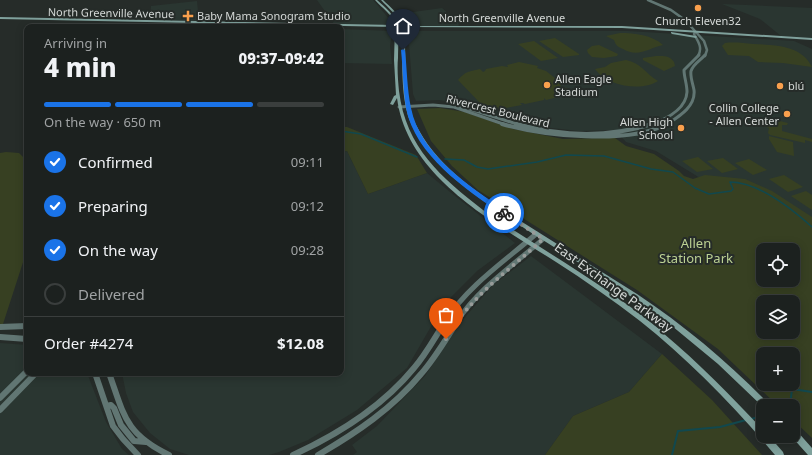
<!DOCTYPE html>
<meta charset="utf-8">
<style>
:root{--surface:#1c211f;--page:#252928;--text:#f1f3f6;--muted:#a0a3a4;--line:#3a3e3d;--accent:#1a73e8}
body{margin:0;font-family:"Noto Sans",sans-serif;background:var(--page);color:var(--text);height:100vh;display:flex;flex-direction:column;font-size:15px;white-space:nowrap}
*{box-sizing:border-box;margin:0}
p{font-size:13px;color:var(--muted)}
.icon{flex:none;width:22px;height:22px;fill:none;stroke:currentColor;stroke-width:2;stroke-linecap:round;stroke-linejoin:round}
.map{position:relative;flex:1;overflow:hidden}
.drawer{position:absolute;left:24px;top:24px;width:320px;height:352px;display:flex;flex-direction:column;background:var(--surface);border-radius:8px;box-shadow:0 2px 10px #0003,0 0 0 1px var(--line)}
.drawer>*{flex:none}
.controls{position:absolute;left:756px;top:243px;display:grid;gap:8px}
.controls a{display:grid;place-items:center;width:44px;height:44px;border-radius:8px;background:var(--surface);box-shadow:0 2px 10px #0003,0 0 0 1px var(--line);font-size:20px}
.pin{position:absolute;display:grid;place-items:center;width:34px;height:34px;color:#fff;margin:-41px -17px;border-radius:50% 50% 50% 0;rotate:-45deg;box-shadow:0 0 4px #0007}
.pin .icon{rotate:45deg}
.courier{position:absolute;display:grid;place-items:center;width:40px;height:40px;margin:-20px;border:3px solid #1a73e8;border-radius:50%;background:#fff;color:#222;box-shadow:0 1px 5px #0007}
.overview em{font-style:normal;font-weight:800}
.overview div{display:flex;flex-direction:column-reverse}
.overview{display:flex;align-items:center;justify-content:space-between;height:68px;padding:0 20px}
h1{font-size:26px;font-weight:800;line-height:30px}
.bar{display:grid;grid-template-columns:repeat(4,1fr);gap:6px 4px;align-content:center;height:48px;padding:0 20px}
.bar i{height:5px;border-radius:3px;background:var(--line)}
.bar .selected{background:var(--accent)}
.bar p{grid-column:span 4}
.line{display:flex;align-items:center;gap:10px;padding:0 20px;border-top:1px solid var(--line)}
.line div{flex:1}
ol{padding:0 20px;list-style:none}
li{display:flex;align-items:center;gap:12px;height:44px}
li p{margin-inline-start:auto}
li .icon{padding:4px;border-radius:50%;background:var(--accent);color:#fff;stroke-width:4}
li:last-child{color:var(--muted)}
li i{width:22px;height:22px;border:2px solid var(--line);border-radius:50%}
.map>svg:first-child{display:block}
.built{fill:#2a3631}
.green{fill:#374022;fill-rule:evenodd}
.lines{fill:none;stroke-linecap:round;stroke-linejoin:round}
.stream-far1{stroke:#11484e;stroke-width:1.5}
.stream{stroke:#11484e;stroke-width:2}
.tertiary-far4{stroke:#617673;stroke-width:2.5}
.tertiary-far3{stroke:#617673;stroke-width:3}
.tertiary-far2{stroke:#617673;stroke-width:4}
.tertiary-far1{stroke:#617673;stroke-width:5}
.tertiary{stroke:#617673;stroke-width:6}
.secondary{fill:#7fa19c;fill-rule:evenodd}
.route{fill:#1a73e8}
.done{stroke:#989c9a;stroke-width:4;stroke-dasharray:0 7.2}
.poi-dot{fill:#f9a04d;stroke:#262c29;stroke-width:1.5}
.labels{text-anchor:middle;stroke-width:4;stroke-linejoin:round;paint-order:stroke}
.far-street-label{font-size:11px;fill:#d5d9d7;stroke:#262c29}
.far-poi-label{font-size:11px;fill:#d5d9d7;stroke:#262c29;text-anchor:start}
.park-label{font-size:13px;fill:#bcd193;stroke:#262c29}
.street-label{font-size:13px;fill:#d5d9d7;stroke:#262c29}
</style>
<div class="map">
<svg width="812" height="455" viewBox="0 0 812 455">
<rect width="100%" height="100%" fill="#262c29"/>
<path class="built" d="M 317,0 L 373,0 L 391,21 L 388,24 L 383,25 L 334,24 Z
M 197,1 L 199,21 L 150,20 L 151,6 Z
M 722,4 L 812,8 L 812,38 L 781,36 L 760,19 Z
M 442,8 L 458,22 L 459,27 L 417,26 L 409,24 L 399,14 Z
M 341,29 L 392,31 L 390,46 L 392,64 L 341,63 Z
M 408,31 L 628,31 L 794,41 L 812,49 L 812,224 L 705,181 L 656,151 L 626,142 L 615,130 L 579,131 L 543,127 L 515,122 L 459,103 L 439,100 L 416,101 L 413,94 Z
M 347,151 L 368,194 L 427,173 L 450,192 L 515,243 L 477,271 L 444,304 L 407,368 L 357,410 L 308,440 L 279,452 L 269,455 L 189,455 L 170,449 L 150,433 L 133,412 L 126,393 L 122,373 L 341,373 L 341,152 Z
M 531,256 L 662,354 L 629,392 L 573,416 L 545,455 L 353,455 L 357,452 L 352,445 L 377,426 L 425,376 L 460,323 L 493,285 Z
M 0,343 L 27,345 L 27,373 L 87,373 L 106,422 L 122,449 L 129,455 L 0,455 Z"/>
<path class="green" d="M 620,33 C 635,33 652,35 663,45 C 649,48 638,58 623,49 C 618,47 616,46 614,40 L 606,36 Z
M 555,38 L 579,54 L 579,55 L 563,57 L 539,41 Z
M 534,41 L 558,58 L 541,61 L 518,44 Z
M 725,43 C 734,42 744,43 753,44 C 774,45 802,45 812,67 L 783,63 L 758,62 L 749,56 L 728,55 L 722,46 Z
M 599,45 L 618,54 L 617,56 L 604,58 L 592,57 L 588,53 L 587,50 L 592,46 Z
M 656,56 C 664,56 669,55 674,62 L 675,66 L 664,71 L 643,60 L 643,58 Z
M 626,60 C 641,63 646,74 658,81 C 641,92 607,86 595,69 L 605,67 L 611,63 Z
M 519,62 L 538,66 L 537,68 L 546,71 L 560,82 L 561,87 L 567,88 L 566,95 L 546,100 L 544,98 L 544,100 L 525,104 L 523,103 L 520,103 L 522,105 L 500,109 L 481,104 L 458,80 C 466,71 468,72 480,69 L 483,72 L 485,71 L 486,69 L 502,66 L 508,67 L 507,65 Z
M 440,108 L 465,112 L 513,129 L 563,139 L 615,138 L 626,146 L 654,154 L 679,171 L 684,176 L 693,179 L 705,175 L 745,179 L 772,191 L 812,217 L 812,438 L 793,420 L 793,406 L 778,406 L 718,349 L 637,290 L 478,190 L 452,166 L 431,141 L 417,109 ZM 763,250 L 793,250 L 793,280 L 763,280 ZM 763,302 L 793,302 L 793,332 L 763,332 ZM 763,354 L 793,354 L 793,384 L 763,384 Z
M 767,118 L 788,123 L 787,125 L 782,125 L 782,131 L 812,139 L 812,142 L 805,140 L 805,143 L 770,135 L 768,133 L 769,128 L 753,122 Z
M 341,127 L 347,127 L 416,155 L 427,173 L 368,194 L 347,151 L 341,152 Z
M 769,136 L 793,142 L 794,156 L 777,152 L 769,139 Z
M 6,152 L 19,153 L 27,161 L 27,250 L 3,324 L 0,324 L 0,153 Z
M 698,157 L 713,169 L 697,172 L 682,161 Z
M 723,158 L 738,169 L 722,173 L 707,161 Z
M 749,159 L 767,170 L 753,175 L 735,163 Z
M 784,175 L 803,187 L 788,192 L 769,179 Z
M 806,191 L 812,195 L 812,210 L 791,196 Z
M 662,354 L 712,400 L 762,455 L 545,455 L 573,416 L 629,392 Z"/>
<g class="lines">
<path class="stream-far1" d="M 341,131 L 361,134 L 417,157
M 445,159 L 464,160 L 477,167 L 488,169 L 537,162 L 566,155 L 604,156 L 651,169 L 673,172 L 695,188 L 709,194 L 731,191 L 733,189 L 730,182 C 758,182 792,209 812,227"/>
<path class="stream" d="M 790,406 L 792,389 L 812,392
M 751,419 L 763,416
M 672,455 L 678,431 L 720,427 L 746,420"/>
<path class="tertiary-far4" d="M 648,0 L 671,10 L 685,20 L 704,41 L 707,50 L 705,56
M 695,32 L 694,34 C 698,41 703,48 698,56"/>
<path class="tertiary-far3" d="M 451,103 L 520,125
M 399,107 L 433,105 L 454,107 L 506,125
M 649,125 C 664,120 686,110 687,92 C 687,84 684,77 684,70 L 699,55
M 666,125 C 678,117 696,107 694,90 C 693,84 690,77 691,71 C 693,64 701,60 705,55"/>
<path class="tertiary-far2" d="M 502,124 C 545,136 627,145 667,124
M 516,124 C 560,136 608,138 652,124"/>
<path class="tertiary-far1" d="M 446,320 C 469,285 505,261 536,234
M 458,320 C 480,287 514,265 543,239"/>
<path class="tertiary" d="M 0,327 L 27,326
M 0,337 L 27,339
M 95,373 L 113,426 L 123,439 L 138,455
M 109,373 C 124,415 125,434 169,455
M 0,398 L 27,371
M 107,406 L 111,405 L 114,408 L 121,425 L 134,441 L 146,442
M 0,410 L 36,373
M 293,455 C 339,434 382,407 414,368 C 427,353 436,335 447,319
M 318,455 C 356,433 393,408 421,374 C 436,357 447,337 459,319"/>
<path class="secondary" d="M 375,0 L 377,0 C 385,7 395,15 398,26 L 401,26 C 399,16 387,7 381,0 L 383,0 C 390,7 402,16 404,26 L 622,26 L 812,38 L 812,40 L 622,28 L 404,27 C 407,56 402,97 415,123 C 437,168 478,193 519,220 C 558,245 598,269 637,294 C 685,326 729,363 769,404 L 771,406 L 763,406 L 763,407 L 718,364 L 672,326 L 663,333 C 699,363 731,396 763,430 L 763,436 L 769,436 L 783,452 L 784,455 L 775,455 C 735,407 689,360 640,321 C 613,300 584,280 556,262 C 495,223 407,177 397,98 L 393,105 L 390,104 L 394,96 L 396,95 L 394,60 L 395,27 L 0,19 L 0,17 L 395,25 C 393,15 382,8 375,0 ZM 398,27 L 401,27 C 404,57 399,92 410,121 C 427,162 467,190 503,214 C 517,223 531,233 546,242 C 587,268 628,293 667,322 L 659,329 C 604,284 542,250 483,210 C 441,177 406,148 399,91 C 398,80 397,69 398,58 C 398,48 399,37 398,27 Z
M 671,32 L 696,36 L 697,37 L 696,38 L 672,34 L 671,33 Z
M 793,429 L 796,430 L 812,448 L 812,455 L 808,455 L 791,436 L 793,436 Z"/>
</g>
<path class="route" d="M 403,49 L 405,50 C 407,69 407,89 411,108 C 420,154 470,187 506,211 L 506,214 L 502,214 C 465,189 415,155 406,108 C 403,89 403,69 401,50 Z"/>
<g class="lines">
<path class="done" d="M 446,339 C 471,295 508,272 543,239 L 504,213"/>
</g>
<g class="poi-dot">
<circle cx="698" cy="8" r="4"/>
<path d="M186 10h4v4h4v4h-4v4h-4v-4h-4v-4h4z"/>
<circle cx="547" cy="85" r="4"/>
<circle cx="780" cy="86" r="4"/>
<circle cx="787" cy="114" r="4"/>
<circle cx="681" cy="128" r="4"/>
</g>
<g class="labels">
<g class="far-street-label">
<text transform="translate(111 13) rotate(1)" y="4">North Greenville Avenue</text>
<text x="502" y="22">North Greenville Avenue</text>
<text transform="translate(498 111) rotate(14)" y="4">Rivercrest Boulevard</text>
</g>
<g class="far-poi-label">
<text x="197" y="20">Baby Mama Sonogram Studio</text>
<text x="698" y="25" text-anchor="middle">Church Eleven32</text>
<text x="555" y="83">Allen Eagle<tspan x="555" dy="13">Stadium</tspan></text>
<text x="788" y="90">blú</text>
<text x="779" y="112" text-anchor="end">Collin College<tspan x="779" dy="13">- Allen Center</tspan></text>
<text x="673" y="126" text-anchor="end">Allen High<tspan x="673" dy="13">School</tspan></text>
</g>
<g class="park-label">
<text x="696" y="248">Allen<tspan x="696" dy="15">Station Park</tspan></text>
</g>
<g class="street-label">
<text transform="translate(614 287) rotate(36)" y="5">East Exchange Parkway</text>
</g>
</g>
</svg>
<div class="controls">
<a><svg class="icon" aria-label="locate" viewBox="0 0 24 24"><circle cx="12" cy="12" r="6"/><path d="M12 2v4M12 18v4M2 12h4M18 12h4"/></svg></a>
<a><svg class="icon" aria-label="layers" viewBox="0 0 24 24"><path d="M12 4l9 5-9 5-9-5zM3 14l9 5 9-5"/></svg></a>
<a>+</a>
<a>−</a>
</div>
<div class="pin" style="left:446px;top:339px;background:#ea580c"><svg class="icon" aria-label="bag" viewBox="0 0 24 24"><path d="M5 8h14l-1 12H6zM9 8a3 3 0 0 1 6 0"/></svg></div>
<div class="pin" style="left:403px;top:50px;background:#1f2937"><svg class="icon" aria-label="home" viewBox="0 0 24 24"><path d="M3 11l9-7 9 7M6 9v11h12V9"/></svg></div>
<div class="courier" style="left:504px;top:213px"><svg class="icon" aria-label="bike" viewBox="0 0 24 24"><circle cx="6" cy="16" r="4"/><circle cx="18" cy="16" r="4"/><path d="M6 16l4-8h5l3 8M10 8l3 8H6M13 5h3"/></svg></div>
<section class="drawer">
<div class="overview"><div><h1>4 min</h1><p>Arriving in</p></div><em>09:37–09:42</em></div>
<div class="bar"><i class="selected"></i><i class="selected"></i><i class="selected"></i><i></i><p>On the way · 650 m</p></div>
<ol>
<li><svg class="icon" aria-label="check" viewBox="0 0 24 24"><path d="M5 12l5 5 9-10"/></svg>Confirmed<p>09:11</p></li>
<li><svg class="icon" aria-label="check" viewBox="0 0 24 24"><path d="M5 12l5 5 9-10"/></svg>Preparing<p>09:12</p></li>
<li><svg class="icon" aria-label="check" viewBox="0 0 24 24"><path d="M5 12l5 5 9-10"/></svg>On the way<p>09:28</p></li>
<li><i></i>Delivered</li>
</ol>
<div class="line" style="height:52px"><div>Order #4274</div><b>$12.08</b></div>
</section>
</div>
